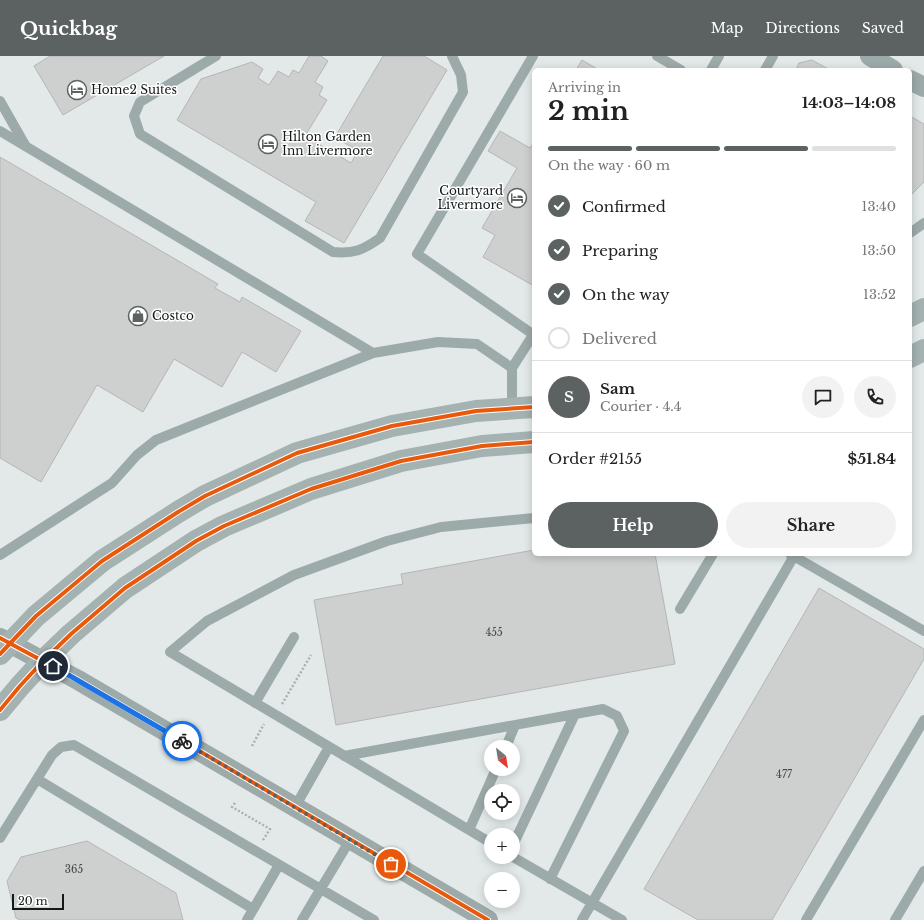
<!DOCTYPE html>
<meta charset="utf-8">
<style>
:root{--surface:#fff;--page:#f2f2f2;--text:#222;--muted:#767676;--line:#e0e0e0;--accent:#5c6161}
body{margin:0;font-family:"Libre Baskerville",serif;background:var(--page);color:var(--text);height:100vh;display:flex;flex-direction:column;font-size:15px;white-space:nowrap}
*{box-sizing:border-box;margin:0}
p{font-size:13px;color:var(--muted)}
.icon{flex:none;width:22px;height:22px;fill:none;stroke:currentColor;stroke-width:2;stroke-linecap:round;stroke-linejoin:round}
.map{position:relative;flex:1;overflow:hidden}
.drawer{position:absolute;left:532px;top:12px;width:380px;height:488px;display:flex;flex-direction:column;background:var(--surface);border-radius:6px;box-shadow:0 2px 10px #0003}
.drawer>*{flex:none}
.needle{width:26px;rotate:150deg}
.controls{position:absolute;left:484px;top:684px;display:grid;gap:8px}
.controls a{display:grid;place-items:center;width:36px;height:36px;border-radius:50%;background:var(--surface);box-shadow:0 2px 10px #0003;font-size:20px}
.scale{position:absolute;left:12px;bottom:10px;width:52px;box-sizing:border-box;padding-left:4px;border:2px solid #141818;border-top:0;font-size:11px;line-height:14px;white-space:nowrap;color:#141818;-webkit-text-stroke:3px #fff;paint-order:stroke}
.pin{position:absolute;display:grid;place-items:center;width:34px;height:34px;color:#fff;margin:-17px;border:2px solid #fff;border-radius:50%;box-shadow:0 1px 4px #0007}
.courier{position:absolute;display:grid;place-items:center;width:40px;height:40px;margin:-20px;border:3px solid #1a73e8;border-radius:50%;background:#fff;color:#222;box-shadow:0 1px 5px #0007}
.overview em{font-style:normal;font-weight:700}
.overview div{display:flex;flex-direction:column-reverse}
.overview{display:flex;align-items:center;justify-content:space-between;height:68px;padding:0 16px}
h1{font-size:26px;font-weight:700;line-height:30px}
.bar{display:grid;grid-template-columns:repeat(4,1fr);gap:6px 4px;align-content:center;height:48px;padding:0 16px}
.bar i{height:5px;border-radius:3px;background:var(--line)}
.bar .current{background:var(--accent)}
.bar p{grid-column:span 4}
.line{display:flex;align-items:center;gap:10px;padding:0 16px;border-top:1px solid var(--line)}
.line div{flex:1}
.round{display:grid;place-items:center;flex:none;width:42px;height:42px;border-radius:21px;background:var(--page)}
ol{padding:0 16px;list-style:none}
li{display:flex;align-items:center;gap:12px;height:44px}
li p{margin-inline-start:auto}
li .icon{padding:4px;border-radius:50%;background:var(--accent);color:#fff;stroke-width:4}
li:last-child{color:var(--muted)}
li i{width:22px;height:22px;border:2px solid var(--line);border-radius:50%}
.button{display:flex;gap:8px;margin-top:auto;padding:8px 16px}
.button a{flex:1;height:46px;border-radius:24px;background:var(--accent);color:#fff;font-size:16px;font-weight:700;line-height:46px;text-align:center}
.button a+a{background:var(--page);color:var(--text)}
header{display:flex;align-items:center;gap:24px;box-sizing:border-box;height:56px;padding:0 20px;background:var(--accent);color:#fff}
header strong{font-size:19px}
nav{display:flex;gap:22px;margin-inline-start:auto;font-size:14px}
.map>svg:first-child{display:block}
.building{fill:#cecfcf;stroke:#b5b6b5}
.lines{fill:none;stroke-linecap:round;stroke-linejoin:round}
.path{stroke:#a8b0b0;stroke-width:2.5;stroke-dasharray:2 2;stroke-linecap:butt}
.lane{stroke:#9daaaa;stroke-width:10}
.street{stroke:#9daaaa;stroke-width:20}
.secondary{stroke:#a5b2b2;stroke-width:22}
.cycleway-casing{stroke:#fff;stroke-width:6}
.cycleway{stroke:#e8590c;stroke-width:4}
.done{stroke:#5c6161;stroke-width:4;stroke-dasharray:0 7.2}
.route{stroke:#1a73e8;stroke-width:5}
.labels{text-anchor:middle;stroke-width:3;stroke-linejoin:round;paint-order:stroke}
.number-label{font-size:10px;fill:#424646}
.poi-label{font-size:12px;fill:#141818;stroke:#fff;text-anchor:start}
</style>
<header>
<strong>Quickbag</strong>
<nav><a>Map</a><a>Directions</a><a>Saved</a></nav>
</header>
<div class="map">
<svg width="924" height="864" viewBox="0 0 924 864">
<rect width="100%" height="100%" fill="#e3e9e9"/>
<path class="building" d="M 50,0 L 164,0 L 63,59 L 34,10 Z
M 309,0 L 321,0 L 328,5 L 315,26 L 323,31 L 319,39 L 327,44 L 305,80 L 351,107 L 358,95 L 335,81 L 383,0 L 424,0 L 447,14 L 344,187 L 305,165 L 316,146 L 177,64 L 201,23 L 252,6 L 263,13 L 258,22 L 269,29 L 278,15 L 289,21 L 293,14 L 299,17 Z
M 582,4 L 599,14 L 576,14 Z
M 812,4 L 830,14 L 796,14 L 799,7 Z
M 910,60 L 924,68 L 924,126 L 910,140 Z
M 500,75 L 530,92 L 534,86 L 534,230 L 483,201 L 495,179 L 482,172 L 517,112 L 488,95 Z
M 0,101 L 218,228 L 215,232 L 240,246 L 242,241 L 301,275 L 276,316 L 242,296 L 222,331 L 174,303 L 143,356 L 97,329 L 41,426 L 0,402 Z
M 534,494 L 534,498 L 561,498 L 562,500 L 571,498 L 655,498 L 675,608 L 336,669 L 314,544 L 403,528 L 401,518 Z
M 819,532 L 924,593 L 924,603 L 772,864 L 698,864 L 644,833 Z
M 87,785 L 176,837 L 183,864 L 20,864 L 16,862 L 7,825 L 21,801 Z"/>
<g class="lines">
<path class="path" d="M 282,648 L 311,599
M 252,690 L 264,668
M 235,747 L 232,751 L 270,773 L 263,784"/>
<path class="lane" d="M 216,0 L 140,46 L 134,60 L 140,78 L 333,196 C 354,198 363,194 380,182 L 463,36 L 461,19 L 452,0
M 533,0 L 417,198 L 534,279
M 657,0 L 681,14
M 711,14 L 719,0
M 765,14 L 773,0
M 0,45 L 25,89
M 0,75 L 373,297
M 910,177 L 924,167
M 512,352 L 512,312 L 533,279
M 790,498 L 924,575
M 0,499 L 112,427 L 137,399 L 156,384 L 373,297 L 438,286 L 477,288 L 512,312
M 680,553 L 713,498
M 255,647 L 294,581
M 506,691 L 515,669
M 344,700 L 603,653 L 617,660 L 624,675 L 550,823
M 37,723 L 253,853
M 295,751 L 329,691
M 469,774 L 496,713
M 0,782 L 52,699 L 61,691 L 74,689 L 374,864
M 491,787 L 170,596 L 207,565 L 294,519 L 387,485 L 441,471 L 534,462
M 513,789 L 575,658
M 513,801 L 622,864
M 247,864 L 279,809
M 302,864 L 350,784
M 582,864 L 794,500
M 806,864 L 924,664
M 895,864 L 924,815"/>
<path class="street" d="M 870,0 L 893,14
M 910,24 L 924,31
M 0,582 L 78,624 L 488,864"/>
<path class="secondary" d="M 910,260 L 924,253
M 910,301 L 924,294
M 0,598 L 36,560 L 102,505 L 178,456 L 205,440 L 297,397 L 392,370 L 476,355 L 534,351
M 0,654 L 20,630 L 43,605 L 71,578 L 125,532 L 196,485 L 224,470 L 311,433 L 401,405 L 482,390 L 534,386"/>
<g class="cycleway-casing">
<path id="cycleway" d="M 0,582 L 78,624 L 488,864
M 0,598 L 36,560 L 102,505 L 178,456 L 205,440 L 297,397 L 392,370 L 476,355 L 534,351
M 0,654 L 20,630 L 43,605 L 71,578 L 125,532 L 196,485 L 224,470 L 311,433 L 401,405 L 482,390 L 534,386"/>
</g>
<use href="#cycleway" class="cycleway"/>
</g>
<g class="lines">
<path class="done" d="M 182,685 L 391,808"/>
<path class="route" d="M 53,610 L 182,685"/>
</g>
<defs>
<g id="hotel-ring" transform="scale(1)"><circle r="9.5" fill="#fff" stroke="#5c6161" stroke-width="1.5"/><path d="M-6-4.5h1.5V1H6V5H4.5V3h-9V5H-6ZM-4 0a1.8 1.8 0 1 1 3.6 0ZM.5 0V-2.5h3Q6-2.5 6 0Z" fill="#5c6161"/></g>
<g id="shop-ring" transform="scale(1)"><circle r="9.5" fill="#fff" stroke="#5c6161" stroke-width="1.5"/><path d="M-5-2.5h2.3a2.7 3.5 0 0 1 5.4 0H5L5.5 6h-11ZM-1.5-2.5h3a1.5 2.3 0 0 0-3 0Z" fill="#5c6161"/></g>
</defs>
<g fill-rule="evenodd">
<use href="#hotel-ring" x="77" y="34"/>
<use href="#hotel-ring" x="268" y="88"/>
<use href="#hotel-ring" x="517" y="142"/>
<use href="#shop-ring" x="138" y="260"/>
</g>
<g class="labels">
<g class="number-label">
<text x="494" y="580">455</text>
<text x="784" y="722">477</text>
<text x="74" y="817">365</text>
</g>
<g class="poi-label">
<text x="91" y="38">Home2 Suites</text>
<text x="282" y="85">Hilton Garden<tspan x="282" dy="14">Inn Livermore</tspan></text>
<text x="503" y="139" text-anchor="end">Courtyard<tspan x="503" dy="14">Livermore</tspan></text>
<text x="152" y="264">Costco</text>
</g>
</g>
</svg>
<div class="controls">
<a><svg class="needle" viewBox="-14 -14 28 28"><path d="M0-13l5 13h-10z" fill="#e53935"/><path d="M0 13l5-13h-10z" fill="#767676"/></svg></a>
<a><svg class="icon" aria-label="locate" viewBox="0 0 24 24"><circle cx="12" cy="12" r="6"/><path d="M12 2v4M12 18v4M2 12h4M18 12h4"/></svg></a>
<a>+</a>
<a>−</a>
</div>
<div class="scale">20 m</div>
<div class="pin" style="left:391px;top:808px;background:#ea580c"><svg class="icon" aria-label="bag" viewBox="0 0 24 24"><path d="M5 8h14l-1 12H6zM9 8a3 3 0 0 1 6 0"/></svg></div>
<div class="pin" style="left:53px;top:610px;background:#1f2937"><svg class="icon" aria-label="home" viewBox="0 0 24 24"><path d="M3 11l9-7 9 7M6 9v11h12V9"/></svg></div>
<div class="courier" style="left:182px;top:685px"><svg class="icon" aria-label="bike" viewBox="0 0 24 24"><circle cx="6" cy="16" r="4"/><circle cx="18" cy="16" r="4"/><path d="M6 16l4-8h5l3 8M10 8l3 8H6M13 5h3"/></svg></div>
<section class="drawer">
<div class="overview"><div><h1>2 min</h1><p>Arriving in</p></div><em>14:03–14:08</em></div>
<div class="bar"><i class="current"></i><i class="current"></i><i class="current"></i><i></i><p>On the way · 60 m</p></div>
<ol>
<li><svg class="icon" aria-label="check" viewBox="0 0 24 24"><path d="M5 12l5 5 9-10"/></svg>Confirmed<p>13:40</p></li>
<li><svg class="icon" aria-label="check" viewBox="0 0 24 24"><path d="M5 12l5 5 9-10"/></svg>Preparing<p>13:50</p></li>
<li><svg class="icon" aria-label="check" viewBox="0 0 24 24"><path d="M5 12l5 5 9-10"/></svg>On the way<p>13:52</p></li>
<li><i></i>Delivered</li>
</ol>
<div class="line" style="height:72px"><b class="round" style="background:var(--accent);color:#fff">S</b><div><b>Sam</b><p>Courier · 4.4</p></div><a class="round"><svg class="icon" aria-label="chat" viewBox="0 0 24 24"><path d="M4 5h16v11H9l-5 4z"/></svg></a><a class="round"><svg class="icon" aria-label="phone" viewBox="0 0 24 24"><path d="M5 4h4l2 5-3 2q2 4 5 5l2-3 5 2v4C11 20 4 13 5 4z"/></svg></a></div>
<div class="line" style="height:52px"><div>Order #2155</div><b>$51.84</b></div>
<div class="button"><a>Help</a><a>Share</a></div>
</section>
</div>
